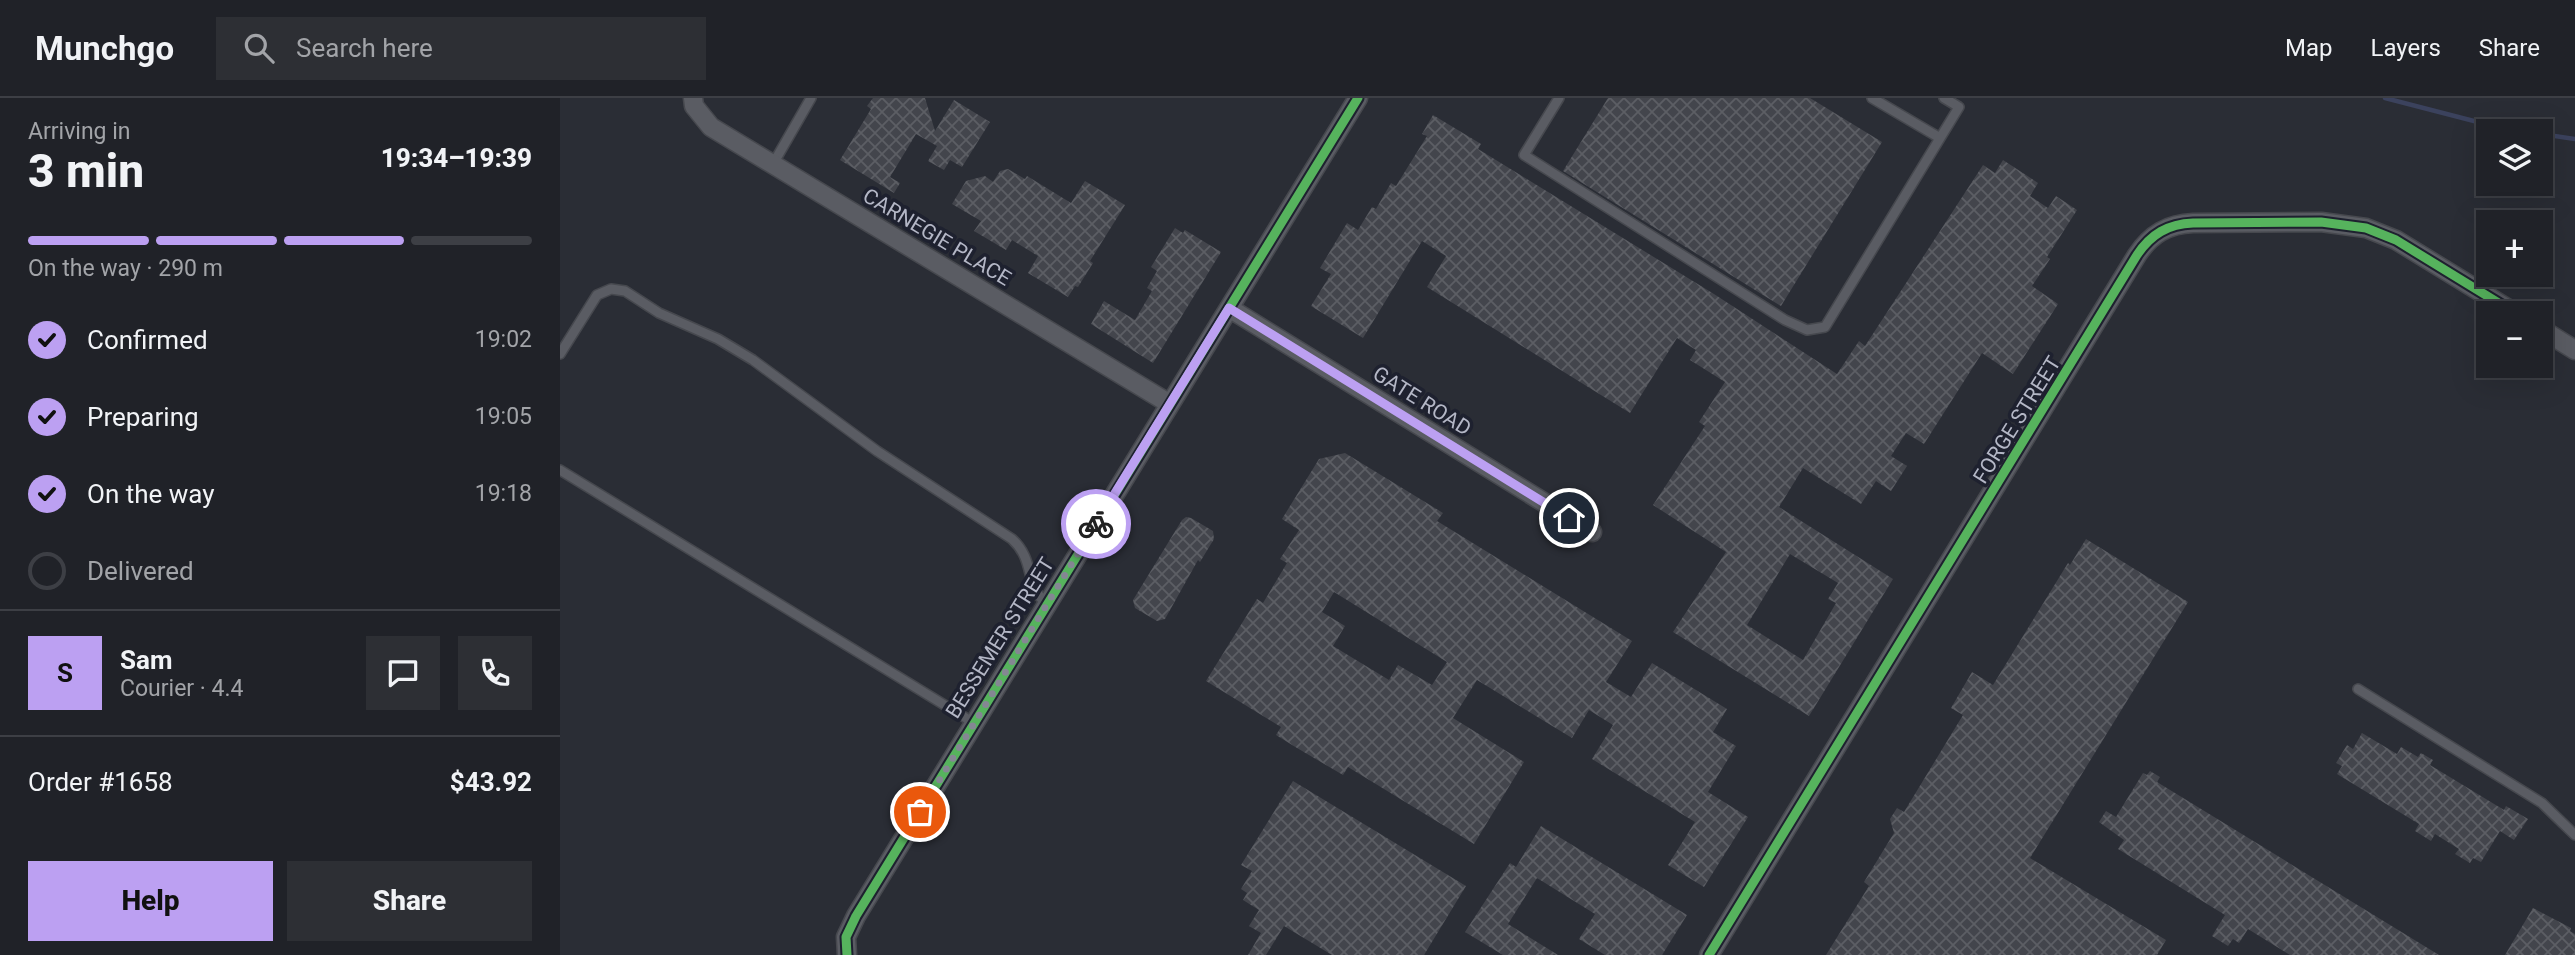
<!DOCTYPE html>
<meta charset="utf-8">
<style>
:root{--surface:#202228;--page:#2d2f34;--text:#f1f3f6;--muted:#a2a4a8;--line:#3d3f45;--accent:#bca0f2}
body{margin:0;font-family:Roboto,sans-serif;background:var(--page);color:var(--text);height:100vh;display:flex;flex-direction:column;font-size:26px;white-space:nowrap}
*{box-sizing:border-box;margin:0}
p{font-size:23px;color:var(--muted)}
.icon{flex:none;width:38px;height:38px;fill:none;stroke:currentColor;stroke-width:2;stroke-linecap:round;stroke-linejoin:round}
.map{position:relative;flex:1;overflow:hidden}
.panel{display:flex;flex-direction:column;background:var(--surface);width:560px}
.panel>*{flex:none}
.tools{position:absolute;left:1916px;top:21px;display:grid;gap:14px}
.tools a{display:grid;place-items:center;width:77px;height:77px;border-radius:0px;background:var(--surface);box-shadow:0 7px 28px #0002,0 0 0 2px var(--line);font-size:35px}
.pin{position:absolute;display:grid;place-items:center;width:60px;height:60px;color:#fff;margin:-30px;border:4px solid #fff;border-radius:50%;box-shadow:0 2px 7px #0007}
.courier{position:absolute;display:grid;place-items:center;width:70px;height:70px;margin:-35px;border:5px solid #bca0f2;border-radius:50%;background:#fff;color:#222;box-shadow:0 2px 9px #0007}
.overview em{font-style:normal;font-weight:800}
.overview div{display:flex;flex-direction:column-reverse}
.overview{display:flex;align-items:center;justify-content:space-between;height:119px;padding:0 28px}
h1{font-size:46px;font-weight:800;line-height:52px}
.bar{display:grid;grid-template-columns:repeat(4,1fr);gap:10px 7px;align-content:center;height:84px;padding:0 28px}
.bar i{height:9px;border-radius:5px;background:var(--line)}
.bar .active{background:var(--accent)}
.bar p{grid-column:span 4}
.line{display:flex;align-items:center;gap:18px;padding:0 28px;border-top:2px solid var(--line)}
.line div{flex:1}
.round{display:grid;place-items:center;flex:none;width:74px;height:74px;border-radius:0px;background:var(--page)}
ol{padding:0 28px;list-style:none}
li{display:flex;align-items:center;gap:21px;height:77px}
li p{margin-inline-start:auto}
li .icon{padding:7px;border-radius:50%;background:var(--accent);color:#111;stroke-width:4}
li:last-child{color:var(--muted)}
li i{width:38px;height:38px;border:4px solid var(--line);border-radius:50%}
.action{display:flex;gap:14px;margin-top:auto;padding:14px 28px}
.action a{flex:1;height:80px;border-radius:0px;background:var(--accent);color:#111;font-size:28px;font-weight:800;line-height:80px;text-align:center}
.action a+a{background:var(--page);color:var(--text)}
header{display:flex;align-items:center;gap:42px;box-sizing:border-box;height:98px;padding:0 35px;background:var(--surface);border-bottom:2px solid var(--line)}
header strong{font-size:33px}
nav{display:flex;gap:38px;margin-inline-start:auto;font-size:24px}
.search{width:490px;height:63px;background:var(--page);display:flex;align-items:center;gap:18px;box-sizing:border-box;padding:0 24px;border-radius:0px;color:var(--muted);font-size:26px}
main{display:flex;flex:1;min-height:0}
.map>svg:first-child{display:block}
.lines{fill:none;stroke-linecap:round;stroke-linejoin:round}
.stream{stroke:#3b425d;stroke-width:4.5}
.building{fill:url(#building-cross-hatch);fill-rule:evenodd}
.service-casing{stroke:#46484e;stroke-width:12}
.minor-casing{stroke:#46484e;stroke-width:21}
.service{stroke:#5a5c63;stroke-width:9}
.minor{stroke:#5a5c63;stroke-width:18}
.cycleway-casing{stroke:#1e212f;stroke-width:13}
.cycleway{stroke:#56b35d;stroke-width:9}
.done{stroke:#848793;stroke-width:7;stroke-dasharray:0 12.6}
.route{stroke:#bca0f2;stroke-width:9}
.labels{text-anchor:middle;stroke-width:7;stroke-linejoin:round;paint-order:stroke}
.street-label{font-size:21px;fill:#b4b7c6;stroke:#1e212f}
</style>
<header>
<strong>Munchgo</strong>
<div class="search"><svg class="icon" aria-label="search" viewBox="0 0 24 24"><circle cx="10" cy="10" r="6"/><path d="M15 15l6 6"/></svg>Search here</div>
<nav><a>Map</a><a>Layers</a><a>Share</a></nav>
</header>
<main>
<section class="panel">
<div class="overview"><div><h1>3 min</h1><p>Arriving in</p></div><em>19:34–19:39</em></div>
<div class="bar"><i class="active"></i><i class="active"></i><i class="active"></i><i></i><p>On the way · 290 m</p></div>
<ol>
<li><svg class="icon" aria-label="check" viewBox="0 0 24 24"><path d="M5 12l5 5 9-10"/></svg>Confirmed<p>19:02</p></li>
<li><svg class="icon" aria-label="check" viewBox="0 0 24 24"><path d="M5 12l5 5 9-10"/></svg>Preparing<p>19:05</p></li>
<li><svg class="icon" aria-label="check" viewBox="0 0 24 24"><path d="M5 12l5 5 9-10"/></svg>On the way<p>19:18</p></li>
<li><i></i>Delivered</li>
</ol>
<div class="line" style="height:126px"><b class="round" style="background:var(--accent);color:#111">S</b><div><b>Sam</b><p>Courier · 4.4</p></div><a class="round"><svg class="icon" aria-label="chat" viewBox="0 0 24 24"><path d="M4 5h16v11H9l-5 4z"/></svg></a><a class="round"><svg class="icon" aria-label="phone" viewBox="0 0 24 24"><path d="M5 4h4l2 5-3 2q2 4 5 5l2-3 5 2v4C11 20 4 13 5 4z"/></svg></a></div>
<div class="line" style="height:91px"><div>Order #1658</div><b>$43.92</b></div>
<div class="action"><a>Help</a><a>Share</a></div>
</section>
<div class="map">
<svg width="2015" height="857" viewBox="0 0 2015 857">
<defs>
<pattern id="building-cross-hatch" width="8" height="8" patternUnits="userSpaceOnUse" patternTransform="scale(1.75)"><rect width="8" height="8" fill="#43454c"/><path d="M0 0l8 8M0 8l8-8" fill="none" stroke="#5c5e64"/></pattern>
</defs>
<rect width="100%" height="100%" fill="#2a2d35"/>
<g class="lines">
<path class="stream" d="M 1825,0 L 1941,30 L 1965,33
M 1981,36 L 2015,41"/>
</g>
<path class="building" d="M 313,0 L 365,0 L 375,33 L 394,2 L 430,24 L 402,69 L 390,62 L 384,72 L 368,63 L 377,48 L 356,36 L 330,79 L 340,85 L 334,95 L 280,62 L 311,11 L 307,8 Z
M 1048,0 L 1250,0 L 1322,44 L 1221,208 L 1003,73 Z
M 873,17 L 921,46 L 918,51 L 1154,196 L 1277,276 L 1299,243 L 1305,248 L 1423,67 L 1435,75 L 1443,62 L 1478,85 L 1470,98 L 1488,110 L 1496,98 L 1517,112 L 1487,159 L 1490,161 L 1472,188 L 1498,206 L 1453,276 L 1422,255 L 1364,346 L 1346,335 L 1331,358 L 1347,368 L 1331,393 L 1316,383 L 1301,406 L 1243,370 L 1219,409 L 1333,481 L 1249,618 L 1113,534 L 1166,454 L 1093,407 L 1145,328 L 1139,324 L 1165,284 L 1130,262 L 1136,252 L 1117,240 L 1070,315 L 867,189 L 886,158 L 862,143 L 803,240 L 751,208 L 771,176 L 760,170 L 787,125 L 798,132 L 812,109 L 816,111 L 831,85 L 836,88 L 867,38 L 862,36 ZM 1230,456 L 1278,485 L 1268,501 L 1276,505 L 1243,562 L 1187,527 Z
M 448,71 L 465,81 L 467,78 L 511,105 L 525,83 L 565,107 L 530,163 L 533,165 L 518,189 L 515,188 L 508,199 L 468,175 L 478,158 L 452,142 L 446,152 L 414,133 L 421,123 L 392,106 L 406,83 L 425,78 L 433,84 L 440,73 Z
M 615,130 L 623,135 L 625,132 L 661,154 L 593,265 L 531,226 L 544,203 L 575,222 L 592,193 L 587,190 L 597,173 L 591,169 Z
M 785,355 L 883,415 L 877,423 L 1072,543 L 1046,584 L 1071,599 L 1092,565 L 1167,611 L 1153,634 L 1176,648 L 1148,694 L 1188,719 L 1144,789 L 1108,767 L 1135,724 L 1032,661 L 1053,627 L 1029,612 L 1012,640 L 917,582 L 893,620 L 964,664 L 914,746 L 788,669 L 783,677 L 737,650 L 716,637 L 721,629 L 646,583 L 697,501 L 703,505 L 727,465 L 720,461 L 739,432 L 722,421 L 759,361 ZM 774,494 L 887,564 L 872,587 L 838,567 L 829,582 L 773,548 L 785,528 L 762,514 Z
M 626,419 L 631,420 L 653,433 L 654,441 L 640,464 L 638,462 L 605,521 L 597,523 L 575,510 L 573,502 L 622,422 Z
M 1526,441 L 1628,504 L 1470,760 L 1606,842 L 1597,857 L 1266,857 L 1309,788 L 1304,784 L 1334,735 L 1330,721 L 1337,710 L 1344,714 L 1403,617 L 1391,610 L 1412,574 L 1433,587 L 1508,465 L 1510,467 Z
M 1802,635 L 1837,656 L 1841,649 L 1858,659 L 1861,655 L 1873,662 L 1870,667 L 1944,712 L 1946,708 L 1968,721 L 1954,742 L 1940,733 L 1921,764 L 1913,760 L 1910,765 L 1895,756 L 1899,751 L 1875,736 L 1871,743 L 1855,733 L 1859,726 L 1777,676 L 1782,668 L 1776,665 L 1787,647 L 1793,651 Z
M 1590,673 L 1600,679 L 1597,684 L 1879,857 L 1730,857 L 1688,831 L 1679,845 L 1673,841 L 1668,848 L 1652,838 L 1665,817 L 1558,751 L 1564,742 L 1539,724 L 1546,713 L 1556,719 L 1583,675 L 1587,677 Z
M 733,683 L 906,788 L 864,857 L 772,857 L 724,828 L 706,857 L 688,857 L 701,835 L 689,828 L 699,812 L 683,802 L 687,795 L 681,791 L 692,773 L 681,767 Z
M 981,728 L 1127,817 L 1102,857 L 1045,857 L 1019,841 L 1035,816 L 977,780 L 948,826 L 998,857 L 943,857 L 905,834 L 950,765 L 956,769 Z
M 1973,810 L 2011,830 L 2010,833 L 2015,836 L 2015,857 L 1945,857 Z"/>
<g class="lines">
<g class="service-casing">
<path id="service" d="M 999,0 L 964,57 L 1225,222 L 1247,232 L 1265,229 L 1399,9 L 1384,0
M 1312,0 L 1380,40
M 213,66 L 251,0
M 0,256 L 37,197 L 51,191 L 65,193 L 99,215 L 158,241 L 193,262 L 317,353 L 452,441 C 477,464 463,489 488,506
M 0,372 L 414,625
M 1798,591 L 1982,705 L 2015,737"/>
</g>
<g class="minor-casing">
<path id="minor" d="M 133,0 L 134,8 L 151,29 L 610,306
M 669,210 L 1032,434
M 1981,231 L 2015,252
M 287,857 L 286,839 L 296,818 L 798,0
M 1149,857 L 1577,157 C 1591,136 1608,126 1633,125 L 1761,124 L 1806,130 L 1836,142 L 1955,215"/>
</g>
<use href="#service" class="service"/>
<use href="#minor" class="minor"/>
<g class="cycleway-casing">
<path id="cycleway" d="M 287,857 L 286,839 L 296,818 L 798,0
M 1149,857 L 1577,157 C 1591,136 1608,126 1633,125 L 1761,124 L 1806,130 L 1836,142 L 1955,215"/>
</g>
<use href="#cycleway" class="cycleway"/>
</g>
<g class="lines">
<path class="done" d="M 360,714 L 536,426"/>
<path class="route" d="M 536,426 L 669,210 L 1009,420"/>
</g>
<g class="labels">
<g class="street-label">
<text transform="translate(377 139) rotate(31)" y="7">CARNEGIE PLACE</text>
<text transform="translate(862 303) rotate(32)" y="7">GATE ROAD</text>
<text transform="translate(1457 322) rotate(-58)" y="7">FORGE STREET</text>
<text transform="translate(440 540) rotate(-58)" y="7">BESSEMER STREET</text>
</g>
</g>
</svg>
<div class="tools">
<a><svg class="icon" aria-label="layers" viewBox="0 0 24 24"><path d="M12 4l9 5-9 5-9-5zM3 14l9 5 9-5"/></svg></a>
<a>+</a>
<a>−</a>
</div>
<div class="pin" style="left:360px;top:714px;background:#ea580c"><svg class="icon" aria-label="bag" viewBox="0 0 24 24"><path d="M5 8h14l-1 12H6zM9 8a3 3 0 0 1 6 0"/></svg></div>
<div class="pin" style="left:1009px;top:420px;background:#1f2937"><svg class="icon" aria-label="home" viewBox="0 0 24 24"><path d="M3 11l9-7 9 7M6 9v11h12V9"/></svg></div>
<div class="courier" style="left:536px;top:426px"><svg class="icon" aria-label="bike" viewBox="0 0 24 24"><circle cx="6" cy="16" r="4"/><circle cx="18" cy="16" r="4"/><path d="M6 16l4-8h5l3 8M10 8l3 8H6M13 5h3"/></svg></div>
</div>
</main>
